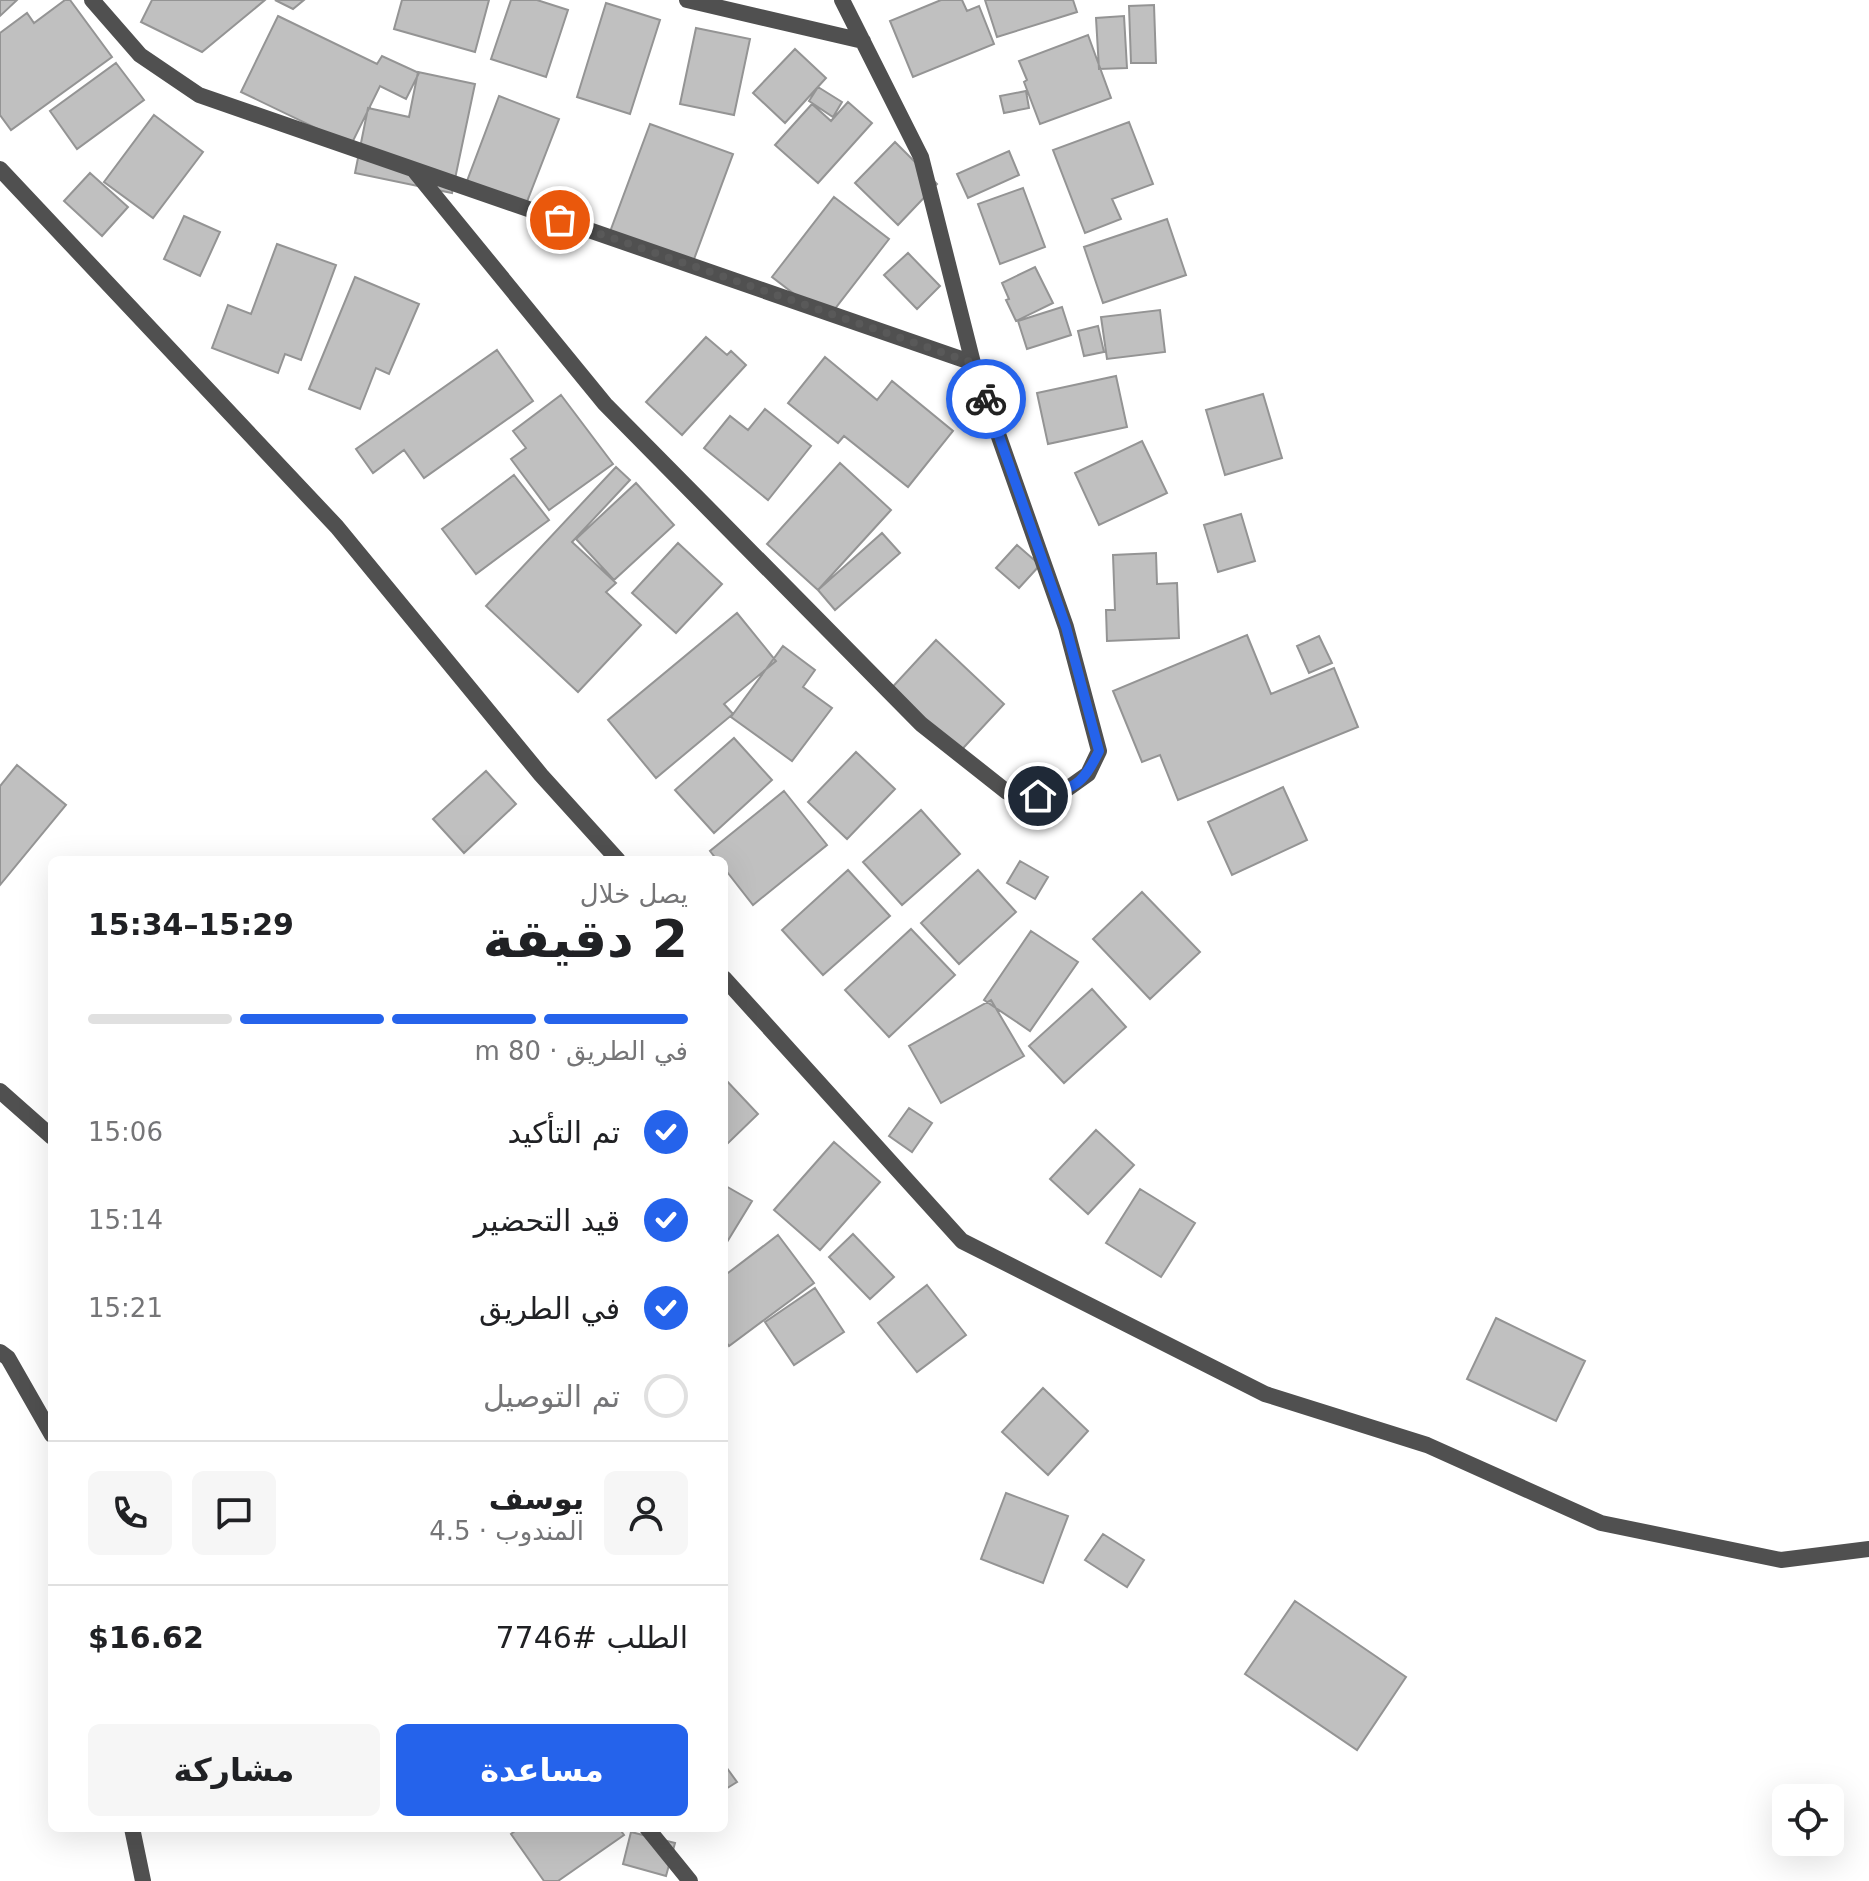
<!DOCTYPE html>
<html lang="ar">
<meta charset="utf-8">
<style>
:root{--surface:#fff;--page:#f6f6f6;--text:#202124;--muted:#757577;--line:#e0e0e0;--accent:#2563eb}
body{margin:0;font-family:"DejaVu Sans","Noto Naskh Arabic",sans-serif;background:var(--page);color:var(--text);direction:rtl;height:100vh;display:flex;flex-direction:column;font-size:30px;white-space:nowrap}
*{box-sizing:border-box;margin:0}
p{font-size:26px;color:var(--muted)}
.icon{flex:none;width:44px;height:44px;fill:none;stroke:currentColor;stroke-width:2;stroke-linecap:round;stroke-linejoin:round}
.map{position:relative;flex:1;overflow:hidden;direction:ltr}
.drawer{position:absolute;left:48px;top:856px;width:680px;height:976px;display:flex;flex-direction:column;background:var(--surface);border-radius:12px;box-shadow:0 8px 32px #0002;direction:rtl}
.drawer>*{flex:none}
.controls{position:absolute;left:1772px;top:1784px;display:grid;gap:16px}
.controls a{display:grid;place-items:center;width:72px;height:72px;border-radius:12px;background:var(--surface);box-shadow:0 8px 32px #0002;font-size:40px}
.pin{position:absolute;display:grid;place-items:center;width:68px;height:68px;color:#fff;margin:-34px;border:4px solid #fff;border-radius:50%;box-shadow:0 2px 8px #0007}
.courier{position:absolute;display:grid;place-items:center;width:80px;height:80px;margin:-40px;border:6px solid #2563eb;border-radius:50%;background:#fff;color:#222;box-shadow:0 2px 10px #0007}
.overview em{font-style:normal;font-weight:600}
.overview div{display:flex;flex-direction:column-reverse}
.overview{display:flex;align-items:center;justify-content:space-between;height:136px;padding:0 40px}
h1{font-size:52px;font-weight:600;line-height:60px}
.bar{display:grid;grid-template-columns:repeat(4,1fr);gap:12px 8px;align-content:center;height:96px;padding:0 40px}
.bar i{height:10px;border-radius:6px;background:var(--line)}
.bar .active{background:var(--accent)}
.bar p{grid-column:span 4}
.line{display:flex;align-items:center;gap:20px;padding:0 40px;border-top:2px solid var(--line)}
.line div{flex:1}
.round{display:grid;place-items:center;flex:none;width:84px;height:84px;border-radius:12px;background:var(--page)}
ol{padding:0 40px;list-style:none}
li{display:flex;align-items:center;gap:24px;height:88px}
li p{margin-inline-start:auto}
li .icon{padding:8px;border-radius:50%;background:var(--accent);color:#fff;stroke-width:4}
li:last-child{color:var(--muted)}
li i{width:44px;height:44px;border:4px solid var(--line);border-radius:50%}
.button{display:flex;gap:16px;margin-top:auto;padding:16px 40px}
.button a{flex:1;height:92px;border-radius:12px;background:var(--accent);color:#fff;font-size:32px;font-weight:600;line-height:92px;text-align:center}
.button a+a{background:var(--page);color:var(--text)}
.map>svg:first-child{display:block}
.building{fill:#c0c0c0;stroke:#949494;stroke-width:2}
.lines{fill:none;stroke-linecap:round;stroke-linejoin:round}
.minor{stroke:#505050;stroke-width:16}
.done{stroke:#595959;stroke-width:8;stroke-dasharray:0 14.4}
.route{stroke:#2563eb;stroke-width:10}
</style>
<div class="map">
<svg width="1869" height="1881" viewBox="0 0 1869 1881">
<rect width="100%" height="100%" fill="#fff"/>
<path class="building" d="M 0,0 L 17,0 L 0,16 Z
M 65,0 L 70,0 L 112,57 L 11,130 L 0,115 L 0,33 L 27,13 L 34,23 Z
M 152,0 L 265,0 L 202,52 L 141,22 Z
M 275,0 L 304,0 L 293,9 Z
M 402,0 L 489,0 L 475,52 L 394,29 Z
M 511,0 L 537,0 L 568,10 L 546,77 L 491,59 Z
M 941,0 L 962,0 L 967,11 L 979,6 L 994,44 L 913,77 L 890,21 Z
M 985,0 L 1073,0 L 1077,12 L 997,37 Z
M 606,3 L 660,20 L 630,114 L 577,97 Z
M 1154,5 L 1156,63 L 1131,63 L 1129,6 Z
M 278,16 L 377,64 L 382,56 L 419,73 L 406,99 L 380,86 L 351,145 L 241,92 Z
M 1124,16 L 1127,68 L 1099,69 L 1096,18 Z
M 696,28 L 750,39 L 734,115 L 680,104 Z
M 1088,35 L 1111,98 L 1040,124 L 1024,82 L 1027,80 L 1019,61 Z
M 795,49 L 826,78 L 785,123 L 753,93 Z
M 116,63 L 144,100 L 77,149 L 50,111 Z
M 418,72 L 475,84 L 452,193 L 355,173 L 368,108 L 409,117 Z
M 818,87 L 842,102 L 833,117 L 809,101 Z
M 1026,91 L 1029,108 L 1004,113 L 1000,96 Z
M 499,96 L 559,119 L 523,212 L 464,189 Z
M 848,102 L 872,123 L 818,183 L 775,145 L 812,104 L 831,121 Z
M 154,115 L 203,152 L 153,218 L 104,182 Z
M 1129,122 L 1153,184 L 1112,199 L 1121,219 L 1085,233 L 1053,150 Z
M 650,124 L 733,154 L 690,270 L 607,240 Z
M 895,142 L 937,184 L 898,225 L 855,183 Z
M 1009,151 L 1019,175 L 968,198 L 957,174 Z
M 90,173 L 128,207 L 102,236 L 64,201 Z
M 1023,188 L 1045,247 L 1000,264 L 978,204 Z
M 834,197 L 889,239 L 827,319 L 772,277 Z
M 184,216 L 220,232 L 200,276 L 164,259 Z
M 1167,219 L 1186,275 L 1103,303 L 1084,247 Z
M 277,244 L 336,265 L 301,360 L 285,354 L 278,373 L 212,348 L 228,305 L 251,314 Z
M 908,253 L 940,286 L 917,309 L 884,275 Z
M 1035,267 L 1053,303 L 1016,321 L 1006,300 L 1009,299 L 1002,283 Z
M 355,277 L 419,304 L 389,374 L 376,368 L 360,409 L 309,389 Z
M 1062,307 L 1071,335 L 1027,349 L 1018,321 Z
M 1160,310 L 1165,352 L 1107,359 L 1101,317 Z
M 1098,326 L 1104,352 L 1084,356 L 1078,331 Z
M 706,337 L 727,355 L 731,351 L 746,365 L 682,435 L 646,402 Z
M 497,350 L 533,401 L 424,478 L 404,450 L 373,473 L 356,449 Z
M 825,357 L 877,400 L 892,381 L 953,431 L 908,487 L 844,436 L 838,443 L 788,403 Z
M 1116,376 L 1127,427 L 1048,444 L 1037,393 Z
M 1263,394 L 1282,458 L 1225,475 L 1206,410 Z
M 561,395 L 613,464 L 549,510 L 511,459 L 526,448 L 513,431 Z
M 765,409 L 811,446 L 768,500 L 704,448 L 730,416 L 748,430 Z
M 1142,441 L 1167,493 L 1099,525 L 1075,473 Z
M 840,463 L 891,510 L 818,590 L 767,544 Z
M 616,467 L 630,480 L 572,542 L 616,583 L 606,592 L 641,625 L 578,692 L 486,606 Z
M 514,475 L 549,520 L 476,574 L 442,529 Z
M 636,483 L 674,525 L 614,580 L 576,539 Z
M 1241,514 L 1255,561 L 1218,572 L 1204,525 Z
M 882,533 L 900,553 L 835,610 L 818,590 Z
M 678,543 L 722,584 L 676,633 L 632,593 Z
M 1017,545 L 1040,565 L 1019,588 L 996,568 Z
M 1156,553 L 1157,584 L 1177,583 L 1179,638 L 1107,641 L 1106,610 L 1115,610 L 1113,555 Z
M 737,613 L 776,661 L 724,704 L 733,714 L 656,778 L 608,720 Z
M 1247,635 L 1271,694 L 1334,668 L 1358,727 L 1178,800 L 1160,755 L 1142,762 L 1113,691 Z
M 1319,636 L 1332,663 L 1309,673 L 1297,646 Z
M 936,640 L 1004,704 L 954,758 L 886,694 Z
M 783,646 L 815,670 L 803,687 L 832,708 L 792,761 L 731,717 Z
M 734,738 L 772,780 L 714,833 L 675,790 Z
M 856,752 L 895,789 L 847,839 L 808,802 Z
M 17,765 L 66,805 L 0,885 L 0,786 Z
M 486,771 L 516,804 L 464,853 L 433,819 Z
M 1283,787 L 1307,840 L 1232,875 L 1208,822 Z
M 784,791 L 827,845 L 753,905 L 724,868 L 724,860 L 717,860 L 710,851 Z
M 921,810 L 960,854 L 902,905 L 863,862 Z
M 1020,861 L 1048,877 L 1035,899 L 1007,883 Z
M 848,870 L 890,916 L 823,975 L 782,930 Z
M 978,870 L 1016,912 L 959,964 L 921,923 Z
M 1142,892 L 1200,952 L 1150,999 L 1093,939 Z
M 911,929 L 955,975 L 889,1037 L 845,990 Z
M 1031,931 L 1078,962 L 1030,1031 L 984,1000 Z
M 1092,989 L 1126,1027 L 1064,1083 L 1029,1046 Z
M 991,1000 L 1024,1056 L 941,1103 L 909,1046 Z
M 724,1078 L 758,1114 L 724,1147 Z
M 909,1108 L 932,1123 L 912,1152 L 889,1136 Z
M 1096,1130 L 1134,1165 L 1088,1214 L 1050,1179 Z
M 834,1142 L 880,1182 L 820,1250 L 774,1210 Z
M 724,1185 L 752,1201 L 724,1247 Z
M 1140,1189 L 1195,1223 L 1161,1277 L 1106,1243 Z
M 853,1234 L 894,1277 L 870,1299 L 829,1257 Z
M 778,1235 L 814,1283 L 729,1346 L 724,1339 L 724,1276 Z
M 927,1285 L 966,1335 L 917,1372 L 878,1323 Z
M 815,1288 L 844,1332 L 794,1365 L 765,1322 Z
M 1496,1318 L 1585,1361 L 1556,1421 L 1467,1379 Z
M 1043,1388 L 1088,1431 L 1048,1475 L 1002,1432 Z
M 1006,1493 L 1068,1516 L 1043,1583 L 981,1559 Z
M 1103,1534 L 1144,1560 L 1127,1587 L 1085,1560 Z
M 1295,1601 L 1406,1677 L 1357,1750 L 1245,1674 Z
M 724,1764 L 737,1782 L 724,1790 Z
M 519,1828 L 619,1828 L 624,1835 L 558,1881 L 544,1881 L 511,1834 Z
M 631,1832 L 675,1843 L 666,1876 L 623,1864 Z"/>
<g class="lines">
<path class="minor" d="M 92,0 L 140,55 L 199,95 L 973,363
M 687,0 L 863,41
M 0,169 L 337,527 L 541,775 L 618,860
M 413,169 L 605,404 L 921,724 L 1007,792 L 1038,796 L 1067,789 L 1088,774 L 1099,751 L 1066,627 L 973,363 L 921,157 L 842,0
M 724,978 L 962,1241 L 1265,1394 L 1427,1445 L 1601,1523 L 1781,1560 L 1869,1549
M 0,1091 L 52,1137
M 0,1352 L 8,1358 L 52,1435
M 132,1828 L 143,1881
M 647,1828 L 690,1881"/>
</g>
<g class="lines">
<path class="done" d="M 560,220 L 973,363 L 986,399"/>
<path class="route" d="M 986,399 L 1066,627 L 1099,751 C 1082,786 1075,788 1038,796"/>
</g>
</svg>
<div class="controls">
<a><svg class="icon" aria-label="locate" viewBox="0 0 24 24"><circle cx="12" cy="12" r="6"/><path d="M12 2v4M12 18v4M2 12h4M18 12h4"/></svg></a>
</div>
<div class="pin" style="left:560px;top:220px;background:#ea580c"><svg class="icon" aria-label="bag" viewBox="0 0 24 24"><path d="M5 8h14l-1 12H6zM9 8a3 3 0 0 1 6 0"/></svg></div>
<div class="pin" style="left:1038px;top:796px;background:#1f2937"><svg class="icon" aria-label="home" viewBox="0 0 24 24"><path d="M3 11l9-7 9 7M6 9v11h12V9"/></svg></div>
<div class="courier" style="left:986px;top:399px"><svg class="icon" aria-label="bike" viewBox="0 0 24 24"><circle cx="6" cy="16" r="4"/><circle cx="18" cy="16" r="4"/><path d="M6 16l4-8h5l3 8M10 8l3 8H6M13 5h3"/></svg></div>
<section class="drawer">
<div class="overview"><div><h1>2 دقيقة</h1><p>يصل خلال</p></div><em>15:29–15:34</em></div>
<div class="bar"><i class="active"></i><i class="active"></i><i class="active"></i><i></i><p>في الطريق · 80 m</p></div>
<ol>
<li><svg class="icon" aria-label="check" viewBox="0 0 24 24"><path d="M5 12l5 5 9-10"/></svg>تم التأكيد<p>15:06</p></li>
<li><svg class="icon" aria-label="check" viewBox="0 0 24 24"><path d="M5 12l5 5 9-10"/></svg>قيد التحضير<p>15:14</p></li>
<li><svg class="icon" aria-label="check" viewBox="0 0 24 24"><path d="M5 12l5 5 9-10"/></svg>في الطريق<p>15:21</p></li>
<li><i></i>تم التوصيل</li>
</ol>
<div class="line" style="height:144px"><a class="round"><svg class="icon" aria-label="person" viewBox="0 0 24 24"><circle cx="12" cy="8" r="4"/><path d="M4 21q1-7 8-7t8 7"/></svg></a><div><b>يوسف</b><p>المندوب · 4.5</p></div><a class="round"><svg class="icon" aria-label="chat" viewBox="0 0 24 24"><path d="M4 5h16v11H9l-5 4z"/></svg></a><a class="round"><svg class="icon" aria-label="phone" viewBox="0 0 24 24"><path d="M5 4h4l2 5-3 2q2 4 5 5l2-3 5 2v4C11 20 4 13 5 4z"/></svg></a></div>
<div class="line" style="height:104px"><div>الطلب #7746</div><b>$16.62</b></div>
<div class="button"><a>مساعدة</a><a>مشاركة</a></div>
</section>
</div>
